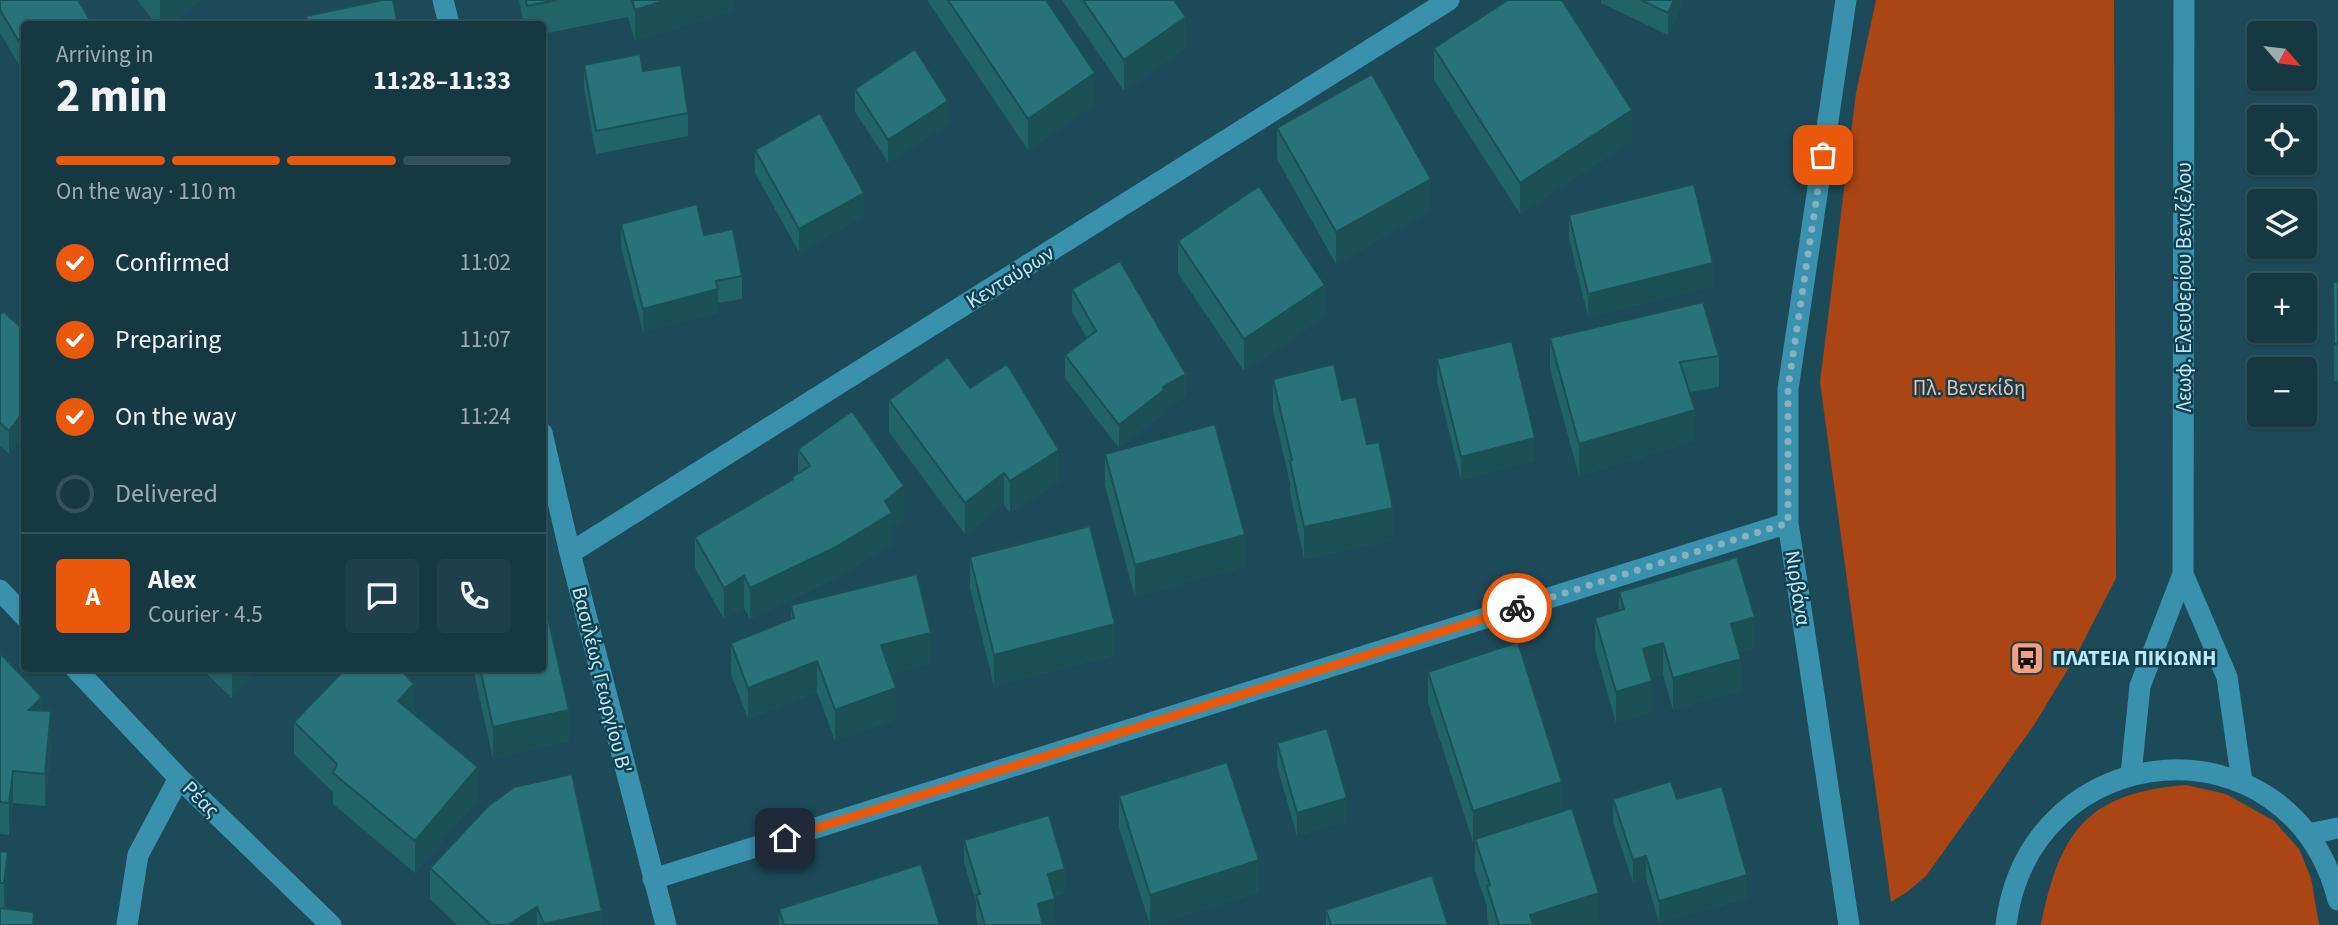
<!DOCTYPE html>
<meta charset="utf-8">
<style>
:root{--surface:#163843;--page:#1f3f4a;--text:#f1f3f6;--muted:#9eacb2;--line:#35525c;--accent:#ea580c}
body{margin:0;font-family:"Source Sans 3",sans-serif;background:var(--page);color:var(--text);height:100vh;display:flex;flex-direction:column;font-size:26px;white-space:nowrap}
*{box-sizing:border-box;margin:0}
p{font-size:23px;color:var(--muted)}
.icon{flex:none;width:38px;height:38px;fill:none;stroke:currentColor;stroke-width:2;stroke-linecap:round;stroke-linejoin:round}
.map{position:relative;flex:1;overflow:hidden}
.sheet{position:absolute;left:21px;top:21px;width:525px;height:651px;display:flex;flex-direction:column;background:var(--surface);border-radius:7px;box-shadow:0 2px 5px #0004,0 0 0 2px var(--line)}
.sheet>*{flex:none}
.needle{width:46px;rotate:118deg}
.controls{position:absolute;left:2247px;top:21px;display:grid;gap:14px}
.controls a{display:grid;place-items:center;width:70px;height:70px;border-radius:7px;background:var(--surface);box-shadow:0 2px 5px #0004,0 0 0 2px var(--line);font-size:35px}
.pin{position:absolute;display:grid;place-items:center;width:60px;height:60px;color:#fff;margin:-30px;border-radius:14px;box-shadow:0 4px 10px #0006}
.courier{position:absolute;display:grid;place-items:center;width:70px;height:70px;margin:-35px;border:5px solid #ea580c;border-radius:50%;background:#fff;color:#222;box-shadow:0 2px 9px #0007}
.head em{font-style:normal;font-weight:700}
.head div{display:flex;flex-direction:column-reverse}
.head{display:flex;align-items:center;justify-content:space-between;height:119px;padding:0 35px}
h1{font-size:46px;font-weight:700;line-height:52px}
.bar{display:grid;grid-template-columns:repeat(4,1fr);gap:10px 7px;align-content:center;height:84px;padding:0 35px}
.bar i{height:9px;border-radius:5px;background:var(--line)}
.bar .on{background:var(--accent)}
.bar p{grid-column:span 4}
.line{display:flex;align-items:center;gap:18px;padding:0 35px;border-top:2px solid var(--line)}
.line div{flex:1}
.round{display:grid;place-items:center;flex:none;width:74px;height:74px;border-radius:7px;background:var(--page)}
ol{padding:0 35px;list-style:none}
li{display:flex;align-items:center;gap:21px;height:77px}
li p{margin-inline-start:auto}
li .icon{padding:7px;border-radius:50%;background:var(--accent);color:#fff;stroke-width:4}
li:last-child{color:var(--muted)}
li i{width:38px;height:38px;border:4px solid var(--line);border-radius:50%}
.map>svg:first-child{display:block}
.green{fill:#ab4614}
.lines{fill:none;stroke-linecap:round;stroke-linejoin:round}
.minor{stroke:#3a91ad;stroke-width:21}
.wall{fill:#226368}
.shaded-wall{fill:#1b5055}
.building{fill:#277379;stroke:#1b5055;stroke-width:2}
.done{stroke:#87b1c0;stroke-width:7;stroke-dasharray:0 12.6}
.route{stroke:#ea580c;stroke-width:9}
.labels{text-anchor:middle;stroke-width:5;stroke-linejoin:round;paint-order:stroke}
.street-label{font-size:21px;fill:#c0e8f7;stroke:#103f4e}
.park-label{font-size:21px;fill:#f7bda6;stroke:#103f4e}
.poi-label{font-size:21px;font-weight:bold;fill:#c0e8f7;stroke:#103f4e;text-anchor:start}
</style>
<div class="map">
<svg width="2338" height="925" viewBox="0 0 2338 925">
<rect width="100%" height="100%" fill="#1d4a59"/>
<path class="green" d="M 1876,0 L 2114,0 L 2116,578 L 2077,654 L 2034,725 L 1926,876 L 1907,892 L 1891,902 L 1820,382 L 1856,93 Z
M 2186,785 L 2226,794 L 2274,821 L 2299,849 L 2311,878 L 2319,925 L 2041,925 C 2060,831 2087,793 2186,785 Z"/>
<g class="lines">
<path class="minor" d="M 443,0 L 449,24
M 1846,0 L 1788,389 L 1788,523 L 1849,925
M 542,433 L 570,553 L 666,925
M 570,553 L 1449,0
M 2183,574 L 2227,677 L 2242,782
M 0,590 L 24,616
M 75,668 L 179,778 L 331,925
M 2131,774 L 2140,686 L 2183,574 L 2184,0
M 2308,834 L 2338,828
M 653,879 L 1788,523
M 127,925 L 138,855 L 179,778
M 2006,925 C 2030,733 2291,713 2338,900"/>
</g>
<path class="wall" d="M 0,0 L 90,24 L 24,24 L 24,73 L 0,33 Z
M 137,0 L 202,0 L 169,24 L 156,24 Z
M 519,0 L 733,0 L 733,11 L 635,41 L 628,17 L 542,34 L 542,24 L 524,24 Z
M 927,0 L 1046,0 L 1095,104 L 1028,150 Z
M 1062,0 L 1174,0 L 1186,48 L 1124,91 Z
M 1601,0 L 1684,0 L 1668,35 L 1601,3 Z
M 1434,48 L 1632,141 L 1520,214 L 1434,80 Z
M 584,65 L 643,71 L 688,113 L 688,136 L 596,154 L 584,88 Z
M 855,89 L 948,124 L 888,162 L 855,112 Z
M 1277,128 L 1431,210 L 1336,264 L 1277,159 Z
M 755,150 L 864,216 L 799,252 L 755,173 Z
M 1569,215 L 1713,286 L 1588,317 L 1569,238 Z
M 621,224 L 704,235 L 742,276 L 742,299 L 718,303 L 718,312 L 643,332 L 621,247 Z
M 1178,241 L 1325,316 L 1244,371 L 1178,273 Z
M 2333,282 L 2338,282 L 2338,381 L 2334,381 Z
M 1072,289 L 1186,396 L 1164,409 L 1164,413 L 1119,448 L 1065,378 L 1065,355 L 1087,338 L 1072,312 Z
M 0,315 L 24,330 L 24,434 L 9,454 L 0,446 Z
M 1550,338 L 1719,356 L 1719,387 L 1690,392 L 1695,441 L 1579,476 L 1550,369 Z
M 1437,359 L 1535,461 L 1461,480 L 1437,382 Z
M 1273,379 L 1342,400 L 1367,444 L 1393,540 L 1304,559 L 1290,492 L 1290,483 L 1273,410 Z
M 970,388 L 1059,481 L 1010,513 L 1004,505 L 965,534 L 889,432 L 889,400 Z
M 798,449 L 904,517 L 892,527 L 892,545 L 834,579 L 750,619 L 744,608 L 724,619 L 695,568 L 695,537 L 792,480 L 792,477 L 798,473 Z
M 1105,454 L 1245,566 L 1135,597 L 1105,486 Z
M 970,557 L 1115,655 L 994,686 L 970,588 Z
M 1619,592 L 1755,648 L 1739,653 L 1741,690 L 1673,710 L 1663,675 L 1651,678 L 1652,712 L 1616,723 L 1595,649 L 1595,618 L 1619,611 Z
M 791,605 L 931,664 L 891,674 L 896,719 L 835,741 L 817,692 L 748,719 L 731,674 L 731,643 L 791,619 Z
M 0,653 L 42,711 L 51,743 L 45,806 L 13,803 L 9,835 L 0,834 Z
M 201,668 L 259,668 L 232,698 Z
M 473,668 L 542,668 L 569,741 L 493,759 Z
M 1428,672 L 1562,811 L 1599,924 L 1489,925 L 1487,918 L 1487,906 L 1475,871 L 1475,841 L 1473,842 L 1428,703 Z
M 414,714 L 478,799 L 415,873 L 333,804 L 333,792 L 294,754 L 294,722 Z
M 1277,743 L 1347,821 L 1297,836 L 1277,766 Z
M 1119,796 L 1259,892 L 1154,925 L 1150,925 L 1119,828 Z
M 1613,799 L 1677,799 L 1747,898 L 1659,923 L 1646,878 L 1633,883 L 1613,822 Z
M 964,840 L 1065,892 L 1054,896 L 1055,922 L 1045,925 L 978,925 L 976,918 L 976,902 L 964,863 Z
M 0,851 L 8,883 L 5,909 L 34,925 L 0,925 Z
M 430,868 L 602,925 L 457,925 L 430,899 Z
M 779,909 L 940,925 L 779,925 Z
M 1326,910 L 1448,925 L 1326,925 Z"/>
<path class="shaded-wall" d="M 160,0 L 202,0 L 169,24 L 160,24 Z
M 666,0 L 733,0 L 733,11 L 635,41 L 635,10 Z
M 1674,0 L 1684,0 L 1668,35 L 1668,13 Z
M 1186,17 L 1186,48 L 1124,91 L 1124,60 Z
M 1095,73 L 1095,104 L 1028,150 L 1028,119 Z
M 948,101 L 948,124 L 888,162 L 888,140 Z
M 1632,110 L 1632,141 L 1520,214 L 1520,183 Z
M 1431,179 L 1431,210 L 1336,264 L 1336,232 Z
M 864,193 L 864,216 L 799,252 L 799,229 Z
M 1713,263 L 1713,286 L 1588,317 L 1588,294 Z
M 1325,285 L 1325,316 L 1244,371 L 1244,339 Z
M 718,289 L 718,312 L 643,332 L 643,309 Z
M 1186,374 L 1186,396 L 1164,409 L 1164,413 L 1119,448 L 1119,425 L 1163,387 Z
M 1695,410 L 1695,441 L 1579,476 L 1579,444 Z
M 24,411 L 24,434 L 9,454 L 9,431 Z
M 1535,438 L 1535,461 L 1461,480 L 1461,457 Z
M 1059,450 L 1059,481 L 1010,513 L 1010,481 Z
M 1004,473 L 1004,505 L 965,534 L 965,503 Z
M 904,486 L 904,517 L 892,527 L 892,545 L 834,579 L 750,619 L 750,588 L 885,501 Z
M 1393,508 L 1393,540 L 1304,559 L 1304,527 Z
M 1245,535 L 1245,566 L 1135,597 L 1135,565 Z
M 744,576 L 744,608 L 724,619 L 724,588 Z
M 1755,617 L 1755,648 L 1731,655 L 1731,624 Z
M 1115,624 L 1115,655 L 994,686 L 994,655 Z
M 931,633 L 931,664 L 881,677 L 881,645 Z
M 1663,643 L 1663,675 L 1643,680 L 1643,649 Z
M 1741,659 L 1741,690 L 1673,710 L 1673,678 Z
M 817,661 L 817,692 L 748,719 L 748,688 Z
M 232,668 L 259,668 L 232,698 Z
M 1652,681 L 1652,712 L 1616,723 L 1616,692 Z
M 414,684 L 414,715 L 398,701 Z
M 896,688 L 896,719 L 835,741 L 835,710 Z
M 42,697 L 42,728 L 29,710 Z
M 569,710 L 569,741 L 493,759 L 493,727 Z
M 51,711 L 51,743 L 45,806 L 45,774 Z
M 478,767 L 478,799 L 415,873 L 415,841 Z
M 13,771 L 13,803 L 9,835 L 9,803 Z
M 1562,782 L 1562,813 L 1473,842 L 1473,811 Z
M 1347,798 L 1347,821 L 1297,836 L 1297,813 Z
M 8,852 L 8,883 L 4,915 L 4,883 Z
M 1646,856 L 1646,878 L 1633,883 L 1633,860 Z
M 1259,860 L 1259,892 L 1154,925 L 1150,925 L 1150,895 Z
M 1065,869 L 1065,892 L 1048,897 L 1048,874 Z
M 1747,875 L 1747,898 L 1659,923 L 1659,901 Z
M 1599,893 L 1599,924 L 1530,925 L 1530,915 Z
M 1055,899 L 1055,922 L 1045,925 L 1038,925 L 1038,904 Z
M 537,907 L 537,925 L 508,925 Z
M 602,911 L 602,925 L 544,925 L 544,924 Z"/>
<path class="building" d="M 0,0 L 78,0 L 90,20 L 82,24 L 24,24 L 24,50 L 0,10 Z
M 383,0 L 393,0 L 398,24 L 308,24 L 306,16 Z
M 526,0 L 557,0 L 527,6 Z
M 632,0 L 666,0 L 635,10 Z
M 948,0 L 1046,0 L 1095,73 L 1028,119 Z
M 1083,0 L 1174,0 L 1186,17 L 1124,60 Z
M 1508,0 L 1562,0 L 1632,110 L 1520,183 L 1434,48 Z
M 1641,0 L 1674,0 L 1668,13 Z
M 915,49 L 948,101 L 888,140 L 855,89 Z
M 640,54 L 643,71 L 681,65 L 688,113 L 596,131 L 584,65 Z
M 1372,74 L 1431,179 L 1336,232 L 1277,128 Z
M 820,113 L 864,193 L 799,229 L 755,150 Z
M 1694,184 L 1713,263 L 1588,294 L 1569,215 Z
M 1259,186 L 1325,285 L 1244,339 L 1178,241 Z
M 697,204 L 704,235 L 733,229 L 742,276 L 716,281 L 718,289 L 643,309 L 621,224 Z
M 1120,261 L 1186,374 L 1163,387 L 1164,390 L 1119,425 L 1065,355 L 1096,331 L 1072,289 Z
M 2333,282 L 2338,282 L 2338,344 L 2334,344 Z
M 1703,302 L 1719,356 L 1680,362 L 1695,410 L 1579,444 L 1550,338 Z
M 3,311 L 24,330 L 24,411 L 9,431 L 0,423 L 0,315 Z
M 1512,341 L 1535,438 L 1461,457 L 1437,359 Z
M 948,357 L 970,388 L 1007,364 L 1059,450 L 1010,481 L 1004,473 L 965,503 L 889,400 Z
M 1334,364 L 1342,400 L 1356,396 L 1367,444 L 1379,442 L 1393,508 L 1304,527 L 1290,461 L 1292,460 L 1273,379 Z
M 852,411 L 904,486 L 885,501 L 892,513 L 834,548 L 750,588 L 744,576 L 724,588 L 695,537 L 793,479 L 792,477 L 810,466 L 798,449 Z
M 1215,424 L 1245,535 L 1135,565 L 1105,454 Z
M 1090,526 L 1115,624 L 994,655 L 970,557 Z
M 1737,557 L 1755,617 L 1731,624 L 1741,659 L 1673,678 L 1663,643 L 1643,649 L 1652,681 L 1616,692 L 1595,618 L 1624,609 L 1619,592 Z
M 917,574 L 931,633 L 881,645 L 896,688 L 835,710 L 817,661 L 748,688 L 731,643 L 794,618 L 791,605 Z
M 542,591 L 569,710 L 493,727 L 480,668 L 542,668 Z
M 1518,642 L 1562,782 L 1473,811 L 1428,672 Z
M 0,653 L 42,697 L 29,710 L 51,711 L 45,774 L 13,771 L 9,803 L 0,802 Z
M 346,668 L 399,668 L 414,684 L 398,701 L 478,767 L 415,841 L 333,773 L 337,764 L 294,722 Z
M 1327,728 L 1347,798 L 1297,813 L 1277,743 Z
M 1227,762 L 1259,860 L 1150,895 L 1119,796 Z
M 572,774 L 602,911 L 544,924 L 537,907 L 508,925 L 491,925 L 430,868 L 488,806 L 514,787 Z
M 1671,781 L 1677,799 L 1722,786 L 1747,875 L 1659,901 L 1646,856 L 1633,860 L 1613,799 Z
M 1572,808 L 1599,893 L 1530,915 L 1533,925 L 1499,925 L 1487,886 L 1490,885 L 1475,839 Z
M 1049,815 L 1065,869 L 1048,874 L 1055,899 L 1038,904 L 1043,925 L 985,925 L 976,895 L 980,894 L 964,840 Z
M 0,851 L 8,852 L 4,883 L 0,883 Z
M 921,864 L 940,925 L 784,925 L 779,909 Z
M 1432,875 L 1448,925 L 1331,925 L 1326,910 Z
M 0,908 L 34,912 L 33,925 L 0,925 Z"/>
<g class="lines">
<path class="done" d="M 1517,608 L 1788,523 L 1788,388 L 1823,155"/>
<path class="route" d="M 785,838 L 1517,608"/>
</g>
<defs>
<g id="bus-square" transform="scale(1.75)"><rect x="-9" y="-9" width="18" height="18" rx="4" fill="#f2a080" stroke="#103f4e"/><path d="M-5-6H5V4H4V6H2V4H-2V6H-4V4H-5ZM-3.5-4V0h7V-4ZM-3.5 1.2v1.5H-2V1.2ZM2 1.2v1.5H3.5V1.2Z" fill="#111"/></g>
</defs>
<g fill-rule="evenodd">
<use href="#bus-square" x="2027" y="658"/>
</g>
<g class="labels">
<g class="street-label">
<text transform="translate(1010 277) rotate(-32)" y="7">Κενταύρων</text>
<text transform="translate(2184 287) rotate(-90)" y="7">Λεωφ. Ελευθερίου Βενιζέλου</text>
<text transform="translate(1798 588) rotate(81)" y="7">Νιρβάνα</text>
<text transform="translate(602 680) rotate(76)" y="7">Βασιλέως Γεωργίου Β'</text>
<text transform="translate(201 799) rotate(44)" y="7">Ρέας</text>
</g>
<g class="park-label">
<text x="1969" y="395">Πλ. Βενεκίδη</text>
</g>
<g class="poi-label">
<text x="2052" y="665">ΠΛΑΤΕΙΑ ΠΙΚΙΩΝΗ</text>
</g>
</g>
</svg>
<div class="controls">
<a><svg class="needle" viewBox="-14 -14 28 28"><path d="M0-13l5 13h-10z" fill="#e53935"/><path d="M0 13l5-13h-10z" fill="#9eacb2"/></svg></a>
<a><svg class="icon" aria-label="locate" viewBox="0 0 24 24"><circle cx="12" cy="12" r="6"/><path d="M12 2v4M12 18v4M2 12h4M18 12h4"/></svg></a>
<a><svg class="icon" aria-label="layers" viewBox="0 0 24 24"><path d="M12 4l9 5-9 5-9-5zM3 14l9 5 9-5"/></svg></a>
<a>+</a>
<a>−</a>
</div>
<div class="pin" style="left:1823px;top:155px;background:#ea580c"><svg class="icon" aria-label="bag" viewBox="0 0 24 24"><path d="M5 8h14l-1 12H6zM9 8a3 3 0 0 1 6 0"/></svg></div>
<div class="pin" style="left:785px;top:838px;background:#1f2937"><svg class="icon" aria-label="home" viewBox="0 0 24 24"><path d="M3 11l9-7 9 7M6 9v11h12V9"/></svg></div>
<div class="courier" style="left:1517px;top:608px"><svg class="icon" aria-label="bike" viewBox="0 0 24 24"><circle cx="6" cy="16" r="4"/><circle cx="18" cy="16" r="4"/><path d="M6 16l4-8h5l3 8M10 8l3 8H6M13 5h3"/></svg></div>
<section class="sheet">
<div class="head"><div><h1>2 min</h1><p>Arriving in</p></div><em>11:28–11:33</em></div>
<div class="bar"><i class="on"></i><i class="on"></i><i class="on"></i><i></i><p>On the way · 110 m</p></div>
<ol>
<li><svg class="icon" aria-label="check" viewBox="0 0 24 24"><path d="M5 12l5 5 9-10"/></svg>Confirmed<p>11:02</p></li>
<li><svg class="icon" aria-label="check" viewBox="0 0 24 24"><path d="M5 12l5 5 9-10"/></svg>Preparing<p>11:07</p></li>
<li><svg class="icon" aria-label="check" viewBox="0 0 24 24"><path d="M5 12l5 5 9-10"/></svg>On the way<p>11:24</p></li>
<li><i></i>Delivered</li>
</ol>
<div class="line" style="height:126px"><b class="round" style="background:var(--accent);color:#fff">A</b><div><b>Alex</b><p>Courier · 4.5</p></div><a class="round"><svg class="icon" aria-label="chat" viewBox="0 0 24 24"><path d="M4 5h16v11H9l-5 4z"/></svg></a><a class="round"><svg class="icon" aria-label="phone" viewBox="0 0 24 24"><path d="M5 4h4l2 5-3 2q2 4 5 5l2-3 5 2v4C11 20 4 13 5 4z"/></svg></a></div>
</section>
</div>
